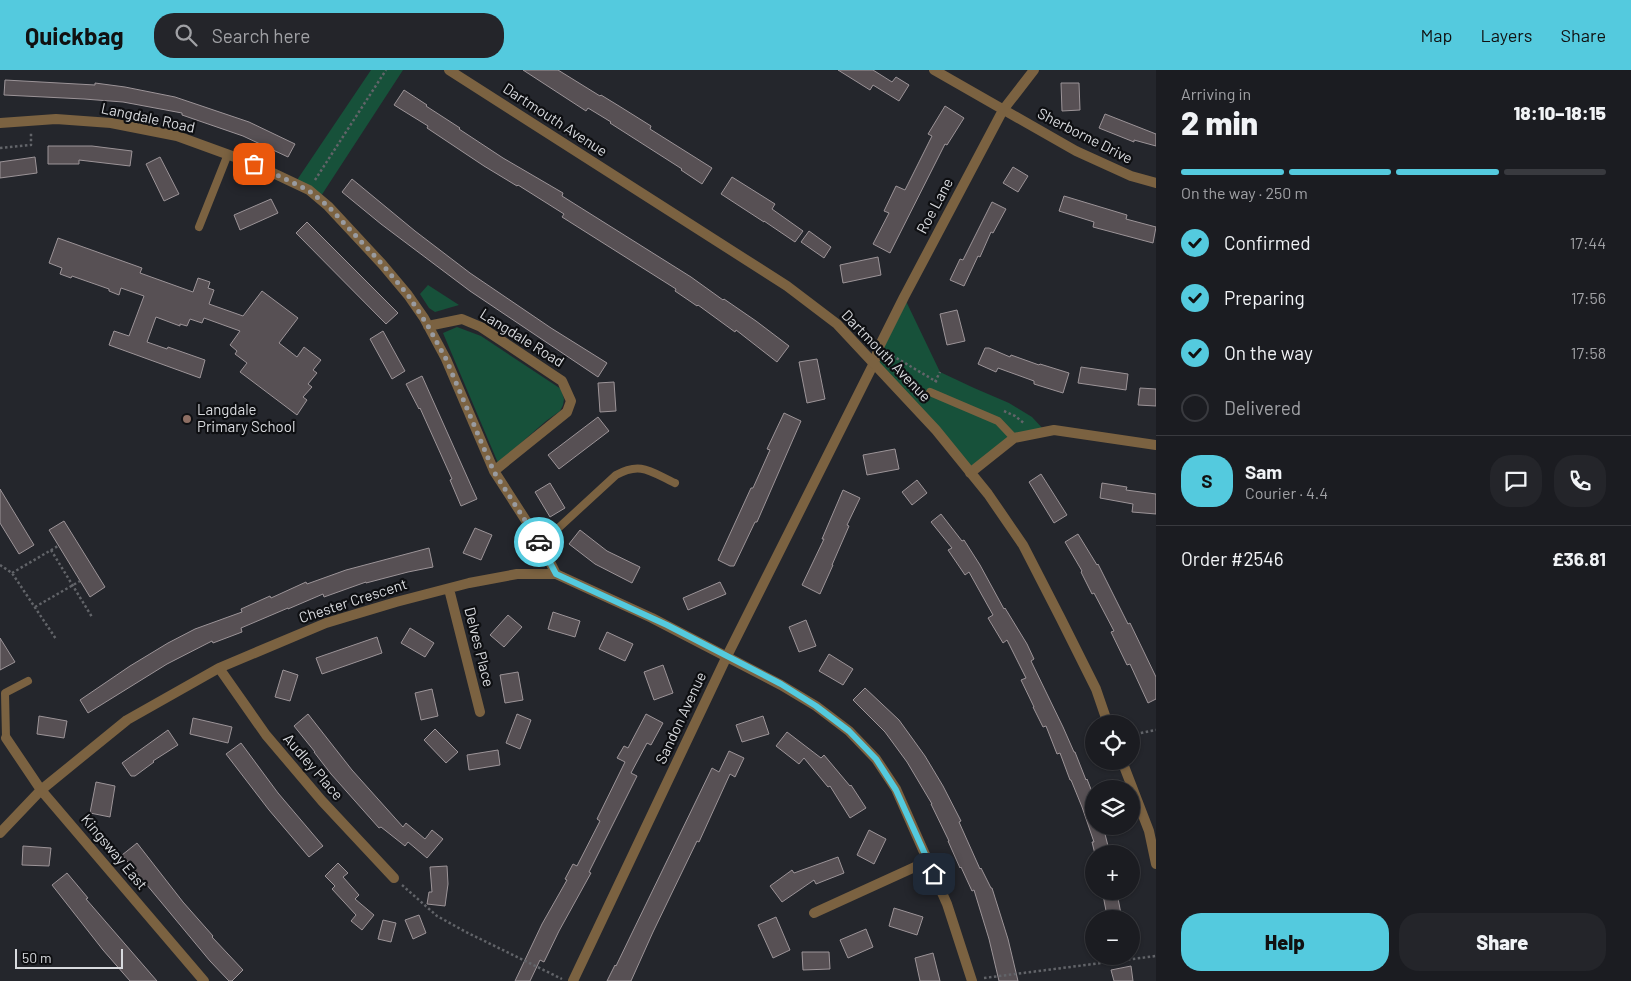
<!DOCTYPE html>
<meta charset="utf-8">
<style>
:root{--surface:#1b1c21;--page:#24252a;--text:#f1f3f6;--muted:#a0a1a5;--line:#393a3f;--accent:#54cade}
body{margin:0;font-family:Barlow,sans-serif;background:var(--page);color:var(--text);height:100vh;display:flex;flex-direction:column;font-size:19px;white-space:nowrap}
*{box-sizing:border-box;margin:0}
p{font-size:16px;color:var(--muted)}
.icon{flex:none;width:28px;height:28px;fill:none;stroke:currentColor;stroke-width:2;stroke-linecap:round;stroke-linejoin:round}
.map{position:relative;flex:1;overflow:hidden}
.panel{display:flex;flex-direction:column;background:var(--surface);width:475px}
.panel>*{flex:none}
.controls{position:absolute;left:1085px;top:645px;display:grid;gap:10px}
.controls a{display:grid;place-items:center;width:55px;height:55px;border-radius:50%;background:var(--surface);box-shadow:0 1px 4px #0004,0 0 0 1px var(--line);font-size:25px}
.scale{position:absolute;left:15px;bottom:12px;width:108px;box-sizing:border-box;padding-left:5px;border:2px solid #d8dade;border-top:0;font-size:14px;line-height:18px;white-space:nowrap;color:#d8dade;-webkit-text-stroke:4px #0e0f12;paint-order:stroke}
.pin{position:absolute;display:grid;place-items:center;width:42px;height:42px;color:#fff;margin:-21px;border-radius:10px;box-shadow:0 2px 8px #0006}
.courier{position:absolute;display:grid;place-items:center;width:50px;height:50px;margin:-25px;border:4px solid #54cade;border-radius:50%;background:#fff;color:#222;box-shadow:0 1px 6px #0007}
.overview em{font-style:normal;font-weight:800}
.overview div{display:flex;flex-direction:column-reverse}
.overview{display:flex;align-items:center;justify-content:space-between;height:85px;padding:0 25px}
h1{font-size:32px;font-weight:800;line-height:38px}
.bar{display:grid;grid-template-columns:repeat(4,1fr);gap:8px 5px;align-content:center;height:60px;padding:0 25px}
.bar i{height:6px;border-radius:4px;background:var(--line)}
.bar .selected{background:var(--accent)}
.bar p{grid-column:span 4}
.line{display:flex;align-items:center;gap:12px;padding:0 25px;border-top:1px solid var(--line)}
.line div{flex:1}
.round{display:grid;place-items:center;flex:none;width:52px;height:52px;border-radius:20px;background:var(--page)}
ol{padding:0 25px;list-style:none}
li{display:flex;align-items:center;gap:15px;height:55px}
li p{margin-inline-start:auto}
li .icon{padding:5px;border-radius:50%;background:var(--accent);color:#111;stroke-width:4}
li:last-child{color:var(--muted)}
li i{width:28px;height:28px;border:2px solid var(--line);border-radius:50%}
.button{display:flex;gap:10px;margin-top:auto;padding:10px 25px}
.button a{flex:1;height:58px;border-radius:20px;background:var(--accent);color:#111;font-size:20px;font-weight:800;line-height:58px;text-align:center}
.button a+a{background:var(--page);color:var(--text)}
header{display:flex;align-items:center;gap:30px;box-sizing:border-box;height:70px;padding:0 25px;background:var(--accent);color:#111}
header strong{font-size:24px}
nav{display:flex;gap:28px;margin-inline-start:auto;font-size:18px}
.search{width:350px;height:45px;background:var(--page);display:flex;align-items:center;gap:12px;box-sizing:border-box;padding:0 18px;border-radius:20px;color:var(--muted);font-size:19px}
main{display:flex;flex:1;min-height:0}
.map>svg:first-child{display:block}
.green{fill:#17513a}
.building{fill:#575054;stroke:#9c9498}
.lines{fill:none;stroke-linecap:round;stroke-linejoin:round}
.path{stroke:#626469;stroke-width:2.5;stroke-dasharray:2.5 2.5;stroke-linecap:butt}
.service{stroke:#7b6241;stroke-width:8}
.minor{stroke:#7b6241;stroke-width:10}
.tertiary{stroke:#7b6241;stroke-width:10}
.done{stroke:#999ba0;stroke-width:5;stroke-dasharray:0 9}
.route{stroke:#54cade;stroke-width:6}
.education-dot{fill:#8d6e63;stroke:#0e0f12;stroke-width:2}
.labels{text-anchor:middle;stroke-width:4.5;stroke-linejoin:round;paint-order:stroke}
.street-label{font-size:15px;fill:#d8dade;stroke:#0e0f12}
.poi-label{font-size:15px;fill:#d8dade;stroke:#0e0f12;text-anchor:start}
</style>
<header>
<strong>Quickbag</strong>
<div class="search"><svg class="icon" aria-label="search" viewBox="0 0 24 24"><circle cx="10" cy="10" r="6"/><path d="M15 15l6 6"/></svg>Search here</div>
<nav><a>Map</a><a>Layers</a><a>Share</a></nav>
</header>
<main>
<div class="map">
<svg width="1156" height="911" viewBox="0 0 1156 911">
<rect width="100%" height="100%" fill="#24262c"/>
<path class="green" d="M 371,0 L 403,0 L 321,126 L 295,113 Z
M 428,215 L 459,235 L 435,242 L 429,238 L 420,224 Z
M 904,227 L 940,302 L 974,318 L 1009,333 L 1032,347 L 1045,361 L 1014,368 L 970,403 L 874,293 Z
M 457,257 L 481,266 L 561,319 L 564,329 L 563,335 L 560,341 L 546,351 L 498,393 L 443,263 Z"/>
<path class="building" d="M 523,0 L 558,0 L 600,26 L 601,25 L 619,36 L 651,56 L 650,59 L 712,98 L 702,114 L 681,100 L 682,99 L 610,53 L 611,52 L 588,38 L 586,41 Z
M 838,0 L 873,0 L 892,12 L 896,7 L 909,15 L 899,31 L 873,15 L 870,20 Z
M 5,10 L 95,15 L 95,13 L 125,17 L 175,27 L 249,52 L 295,74 L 288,87 L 243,66 L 182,45 L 182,43 L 123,32 L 84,29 L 4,25 Z
M 1061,13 L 1079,13 L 1080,40 L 1062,41 Z
M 404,20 L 427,35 L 426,36 L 460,58 L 459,59 L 503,88 L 563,123 L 562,126 L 691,207 L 723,230 L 724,229 L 756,251 L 789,276 L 777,292 L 736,260 L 735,262 L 698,235 L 697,236 L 675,221 L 676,219 L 562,147 L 564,144 L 518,115 L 517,116 L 484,96 L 427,58 L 428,56 L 394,35 Z
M 945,36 L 964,48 L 947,75 L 945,74 L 890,183 L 873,174 L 889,143 L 884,141 L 896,116 L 905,120 L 932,66 L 928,64 Z
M 1105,44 L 1156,64 L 1156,76 L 1134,70 L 1134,72 L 1099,58 Z
M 48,76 L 92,76 L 132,81 L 130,96 L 79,90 L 79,94 L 48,94 Z
M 35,87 L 37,103 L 0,108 L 0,92 Z
M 160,87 L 179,124 L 164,131 L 146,94 Z
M 1013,97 L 1028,106 L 1018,122 L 1003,113 Z
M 732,107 L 775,134 L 772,139 L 803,161 L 795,172 L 764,151 L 764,152 L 721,124 Z
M 352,109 L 415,161 L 470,203 L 551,258 L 607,293 L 598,307 L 470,221 L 381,154 L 342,122 Z
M 1064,126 L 1127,145 L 1126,149 L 1156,157 L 1153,173 L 1093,157 L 1094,152 L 1059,141 Z
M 271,129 L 278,143 L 240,160 L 234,145 Z
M 992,132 L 1006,139 L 993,163 L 991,162 L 980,187 L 978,186 L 964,216 L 950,210 L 960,189 L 963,190 Z
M 307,152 L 398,243 L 386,254 L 296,163 Z
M 809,161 L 831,177 L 824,188 L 801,172 Z
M 58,168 L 142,198 L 140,203 L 193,222 L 198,208 L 210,212 L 208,218 L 214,220 L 209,234 L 243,246 L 262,221 L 298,248 L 279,273 L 297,287 L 304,277 L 321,290 L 313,300 L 317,303 L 308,314 L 312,317 L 303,327 L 307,330 L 297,345 L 240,302 L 247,293 L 235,284 L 237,281 L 230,275 L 240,261 L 204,248 L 202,253 L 190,249 L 187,256 L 180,254 L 180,256 L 156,247 L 147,272 L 167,279 L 168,277 L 205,290 L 200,308 L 109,275 L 114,261 L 129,266 L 144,226 L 121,218 L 119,225 L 109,221 L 109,219 L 72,206 L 71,208 L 60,204 L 62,198 L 49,193 Z
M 878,187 L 881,205 L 843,213 L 840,195 Z
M 957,240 L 965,271 L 947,275 L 940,244 Z
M 383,261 L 405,301 L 392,309 L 370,269 Z
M 985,278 L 989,278 L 1010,287 L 1011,285 L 1039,295 L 1040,294 L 1069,303 L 1063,323 L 1034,314 L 1034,311 L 998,298 L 996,302 L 978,294 Z
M 817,289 L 825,329 L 807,333 L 799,292 Z
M 1081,297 L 1128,304 L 1126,320 L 1078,313 Z
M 422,306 L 477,429 L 461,436 L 450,410 L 452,409 L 420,338 L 419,339 L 406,314 Z
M 614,312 L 616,341 L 600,342 L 598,313 Z
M 1140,318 L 1156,319 L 1156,336 L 1138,335 Z
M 784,343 L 801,351 L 757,452 L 755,452 L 734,496 L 730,496 L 718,490 L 751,418 L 753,418 L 770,380 L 767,379 Z
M 598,347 L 609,361 L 559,399 L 548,385 Z
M 895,379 L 899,399 L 867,405 L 863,385 Z
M 1041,404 L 1067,445 L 1054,453 L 1029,412 Z
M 917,410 L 927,423 L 912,435 L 902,422 Z
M 550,413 L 565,438 L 550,447 L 535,422 Z
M 1102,413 L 1127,417 L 1126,420 L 1156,424 L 1156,444 L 1132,442 L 1133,434 L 1100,428 Z
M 0,419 L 34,475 L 19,484 L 0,453 Z
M 843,420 L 860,428 L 847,455 L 849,456 L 832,495 L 833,495 L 820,524 L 802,515 L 824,469 L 822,469 Z
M 941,444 L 962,471 L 964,470 L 980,495 L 1004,539 L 1005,538 L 1027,574 L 1034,589 L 1031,591 L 1063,657 L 1074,682 L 1075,682 L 1086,710 L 1087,709 L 1094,727 L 1094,756 L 1103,756 L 1110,784 L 1095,784 L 1092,772 L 1094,772 L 1082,737 L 1071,710 L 1070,710 L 1060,683 L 1057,684 L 1046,656 L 1043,657 L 1033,637 L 1034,637 L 1021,610 L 1026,608 L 1007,570 L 1003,573 L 988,548 L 993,545 L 969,502 L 965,505 L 948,480 L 952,478 L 931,452 Z
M 64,451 L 105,517 L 90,527 L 49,460 Z
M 475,458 L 492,465 L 481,490 L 463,483 Z
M 580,460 L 607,481 L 640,497 L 632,513 L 595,494 L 569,474 Z
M 1078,464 L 1097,495 L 1098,494 L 1128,554 L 1130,553 L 1156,607 L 1156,629 L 1148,633 L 1130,594 L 1127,595 L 1111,562 L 1114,561 L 1094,523 L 1092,524 L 1081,502 L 1082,501 L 1065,472 Z
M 429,478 L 433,497 L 408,502 L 366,513 L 366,512 L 324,527 L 323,524 L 288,539 L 288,538 L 241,558 L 242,562 L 213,573 L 212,571 L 167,594 L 88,643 L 80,630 L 130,596 L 168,573 L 195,559 L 242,542 L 241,539 L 270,526 L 271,528 L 306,512 L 307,514 L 346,500 Z
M 720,512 L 726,524 L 688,540 L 683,528 Z
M 553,542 L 580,551 L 575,567 L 548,559 Z
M 508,545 L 522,557 L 504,577 L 490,565 Z
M 806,550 L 816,576 L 799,582 L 789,557 Z
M 410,558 L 434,573 L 425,587 L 401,573 Z
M 607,562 L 633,574 L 625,591 L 599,579 Z
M 377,567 L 382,583 L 322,604 L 316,588 Z
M 0,568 L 15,592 L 0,600 Z
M 829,584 L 853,599 L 843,615 L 819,601 Z
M 663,595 L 673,623 L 654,630 L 644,602 Z
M 283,600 L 298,605 L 290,631 L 275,627 Z
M 518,602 L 523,630 L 505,633 L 500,605 Z
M 865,618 L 899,650 L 925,686 L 943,716 L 961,751 L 959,752 L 980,799 L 981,798 L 991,818 L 992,818 L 1008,869 L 1018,911 L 999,911 L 989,869 L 974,820 L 972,821 L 961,797 L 960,798 L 948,771 L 949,771 L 931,734 L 932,734 L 907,692 L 885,662 L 853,630 Z
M 432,619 L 438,646 L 421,650 L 415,623 Z
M 308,644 L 352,700 L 403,757 L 406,753 L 425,769 L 432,760 L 443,769 L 427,788 L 408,772 L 405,776 L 381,757 L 379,758 L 331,704 L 314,682 L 315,682 L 294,656 Z
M 517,644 L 531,650 L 520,679 L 506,673 Z
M 646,644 L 663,653 L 651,675 L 647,673 L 631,703 L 637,706 L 589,802 L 591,803 L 559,861 L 544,892 L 540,890 L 530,911 L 515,911 L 542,854 L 567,810 L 565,809 L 573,794 L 577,796 L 600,751 L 597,749 L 625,692 L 617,688 L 624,676 L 628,678 Z
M 39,646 L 67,651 L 64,668 L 37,664 Z
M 763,646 L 769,664 L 742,672 L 736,655 Z
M 193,648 L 232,657 L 228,673 L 190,664 Z
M 435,659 L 458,682 L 446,693 L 424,670 Z
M 168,660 L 178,675 L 153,691 L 154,692 L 135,706 L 131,706 L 122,693 Z
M 787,662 L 821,688 L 824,685 L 850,716 L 851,715 L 866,738 L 850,748 L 830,716 L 828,717 L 804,688 L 799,694 L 776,676 Z
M 241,673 L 278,723 L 323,776 L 309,787 L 269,740 L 226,684 Z
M 498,680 L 500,695 L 469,700 L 467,685 Z
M 729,681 L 744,688 L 735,707 L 730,704 L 699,772 L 697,771 L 653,862 L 631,911 L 607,911 L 615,895 L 616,896 L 712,698 L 719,702 Z
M 96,712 L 115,716 L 110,747 L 90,743 Z
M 869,760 L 886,769 L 874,794 L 857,785 Z
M 137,773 L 183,832 L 213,866 L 212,867 L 243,900 L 232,911 L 229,911 L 210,891 L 122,785 Z
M 23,776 L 51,778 L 49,796 L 22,795 Z
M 838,787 L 844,803 L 816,814 L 814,810 L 782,832 L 770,816 L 792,800 L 794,803 Z
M 338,793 L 348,803 L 343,807 L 359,825 L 355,829 L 374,845 L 362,860 L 351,851 L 356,845 L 332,819 L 335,816 L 325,806 Z
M 447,796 L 448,814 L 445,836 L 427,834 L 429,822 L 432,822 L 430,797 Z
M 67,803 L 88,828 L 86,829 L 157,911 L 130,911 L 103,880 L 52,815 Z
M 1117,823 L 1121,844 L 1107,846 L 1103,825 Z
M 894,838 L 923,847 L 917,865 L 889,856 Z
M 419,845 L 426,863 L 413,869 L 405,850 Z
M 776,847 L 790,880 L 773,888 L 758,855 Z
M 383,850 L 396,853 L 391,872 L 378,869 Z
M 866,859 L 873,877 L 848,888 L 840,870 Z
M 802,882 L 829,882 L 830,899 L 803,900 Z
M 933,883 L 940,911 L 920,911 L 915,888 Z
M 1131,896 L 1133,911 L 1114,911 L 1111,900 Z"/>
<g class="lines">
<path class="path" d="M 0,78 L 31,75 L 31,62
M 315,110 L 386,0
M 888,283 L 937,312
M 935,312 L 940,302
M 1004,341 L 1015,346 L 1025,354
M 51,480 L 92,547
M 0,495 L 12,503 L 56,569
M 12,503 L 58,476
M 35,537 L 80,511
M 1131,665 L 1156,660
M 402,815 L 437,846 L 466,862 L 562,909
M 984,908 L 1156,886"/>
<path class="service" d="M 199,157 L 228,84
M 930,322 L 998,351 L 1014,368
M 541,474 L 616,405 C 641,391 651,402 675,413
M 6,668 L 5,623 L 28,611"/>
<path class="minor" d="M 934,0 L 1076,81 L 1131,106 L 1156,113
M 0,53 L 56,49 L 111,53 L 177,66 L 254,94 L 309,120 L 328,136 L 382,194 L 408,225 L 424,248 L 446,289 L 494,401 L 541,474 L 556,504
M 428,256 L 462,249 L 481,257 L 562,311 L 571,331 L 567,342 L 494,401
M 449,519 L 480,642
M 219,598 L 266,665 L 322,731 L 394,808
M 6,668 L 41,720 L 204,911
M 0,763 L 41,720 L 127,650 L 219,598 L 326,553 L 396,532 L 469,513 L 517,504 L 556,504 L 652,548 L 781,615 L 816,636 L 849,661 L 876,689 L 896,719 L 947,834 L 972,911
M 814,843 L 928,791
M 573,911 L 727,586 L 874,293 L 879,277 L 904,227 L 1003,40 L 1034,0"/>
<path class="tertiary" d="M 449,0 L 787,216 L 837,254 L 936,360 L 988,424 L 1023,475 L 1061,549 L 1096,619 L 1108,654
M 970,403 L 1014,368 L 1054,360 L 1156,375
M 1122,691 L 1149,761 L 1156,794"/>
</g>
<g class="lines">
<path class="done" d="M 254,94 L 308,120 L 328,136 L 382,194 L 408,225 L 428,256 L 446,289 L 494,402 L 539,472"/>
<path class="route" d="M 539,472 L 556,504 L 667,555 L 781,614 L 816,636 L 849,661 L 876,689 L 896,720 L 934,804"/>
</g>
<circle class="education-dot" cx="187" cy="349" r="5"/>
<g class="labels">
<g class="street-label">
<text transform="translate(148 48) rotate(12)" y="5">Langdale Road</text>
<text transform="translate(555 50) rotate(33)" y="5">Dartmouth Avenue</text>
<text transform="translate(1085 66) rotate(27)" y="5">Sherborne Drive</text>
<text transform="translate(935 136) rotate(-62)" y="5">Roe Lane</text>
<text transform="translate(522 268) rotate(32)" y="5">Langdale Road</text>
<text transform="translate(886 286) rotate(46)" y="5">Dartmouth Avenue</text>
<text transform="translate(353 531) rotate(-18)" y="5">Chester Crescent</text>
<text transform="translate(479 577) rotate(76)" y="5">Delves Place</text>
<text transform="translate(681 648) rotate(-65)" y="5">Sandon Avenue</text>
<text transform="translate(313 697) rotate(49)" y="5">Audley Place</text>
<text transform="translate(114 782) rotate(50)" y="5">Kingsway East</text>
</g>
<g class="poi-label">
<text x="197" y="345">Langdale<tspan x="197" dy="17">Primary School</tspan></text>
</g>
</g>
</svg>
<div class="controls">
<a><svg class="icon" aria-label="locate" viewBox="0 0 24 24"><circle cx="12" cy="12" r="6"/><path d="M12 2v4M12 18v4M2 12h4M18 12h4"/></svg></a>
<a><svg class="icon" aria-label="layers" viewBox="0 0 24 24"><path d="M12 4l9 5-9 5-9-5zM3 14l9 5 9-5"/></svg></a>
<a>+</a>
<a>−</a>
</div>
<div class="scale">50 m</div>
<div class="pin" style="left:254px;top:94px;background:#ea580c"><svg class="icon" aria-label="bag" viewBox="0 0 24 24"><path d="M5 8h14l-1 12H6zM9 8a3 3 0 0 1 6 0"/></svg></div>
<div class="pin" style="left:934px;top:804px;background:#1f2937"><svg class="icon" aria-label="home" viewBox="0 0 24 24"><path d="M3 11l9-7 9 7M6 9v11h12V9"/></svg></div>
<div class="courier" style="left:539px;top:472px"><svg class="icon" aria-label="car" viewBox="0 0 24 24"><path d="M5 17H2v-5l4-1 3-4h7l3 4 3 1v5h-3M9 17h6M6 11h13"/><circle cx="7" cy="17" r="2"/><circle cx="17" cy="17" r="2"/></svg></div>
</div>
<section class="panel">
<div class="overview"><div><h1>2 min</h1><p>Arriving in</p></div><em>18:10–18:15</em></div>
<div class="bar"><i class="selected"></i><i class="selected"></i><i class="selected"></i><i></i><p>On the way · 250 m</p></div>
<ol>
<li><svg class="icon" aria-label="check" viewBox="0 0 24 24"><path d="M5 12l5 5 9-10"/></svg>Confirmed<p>17:44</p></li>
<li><svg class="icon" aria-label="check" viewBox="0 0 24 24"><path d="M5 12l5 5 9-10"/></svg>Preparing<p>17:56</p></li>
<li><svg class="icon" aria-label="check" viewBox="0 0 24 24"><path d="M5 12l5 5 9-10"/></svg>On the way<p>17:58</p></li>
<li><i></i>Delivered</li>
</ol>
<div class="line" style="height:90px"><b class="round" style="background:var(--accent);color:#111">S</b><div><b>Sam</b><p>Courier · 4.4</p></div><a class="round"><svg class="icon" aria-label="chat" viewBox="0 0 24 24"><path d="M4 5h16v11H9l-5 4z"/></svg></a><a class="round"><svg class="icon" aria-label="phone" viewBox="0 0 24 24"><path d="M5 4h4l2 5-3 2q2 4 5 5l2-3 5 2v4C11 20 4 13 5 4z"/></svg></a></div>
<div class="line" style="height:65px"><div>Order #2546</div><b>£36.81</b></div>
<div class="button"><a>Help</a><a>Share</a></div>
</section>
</main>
